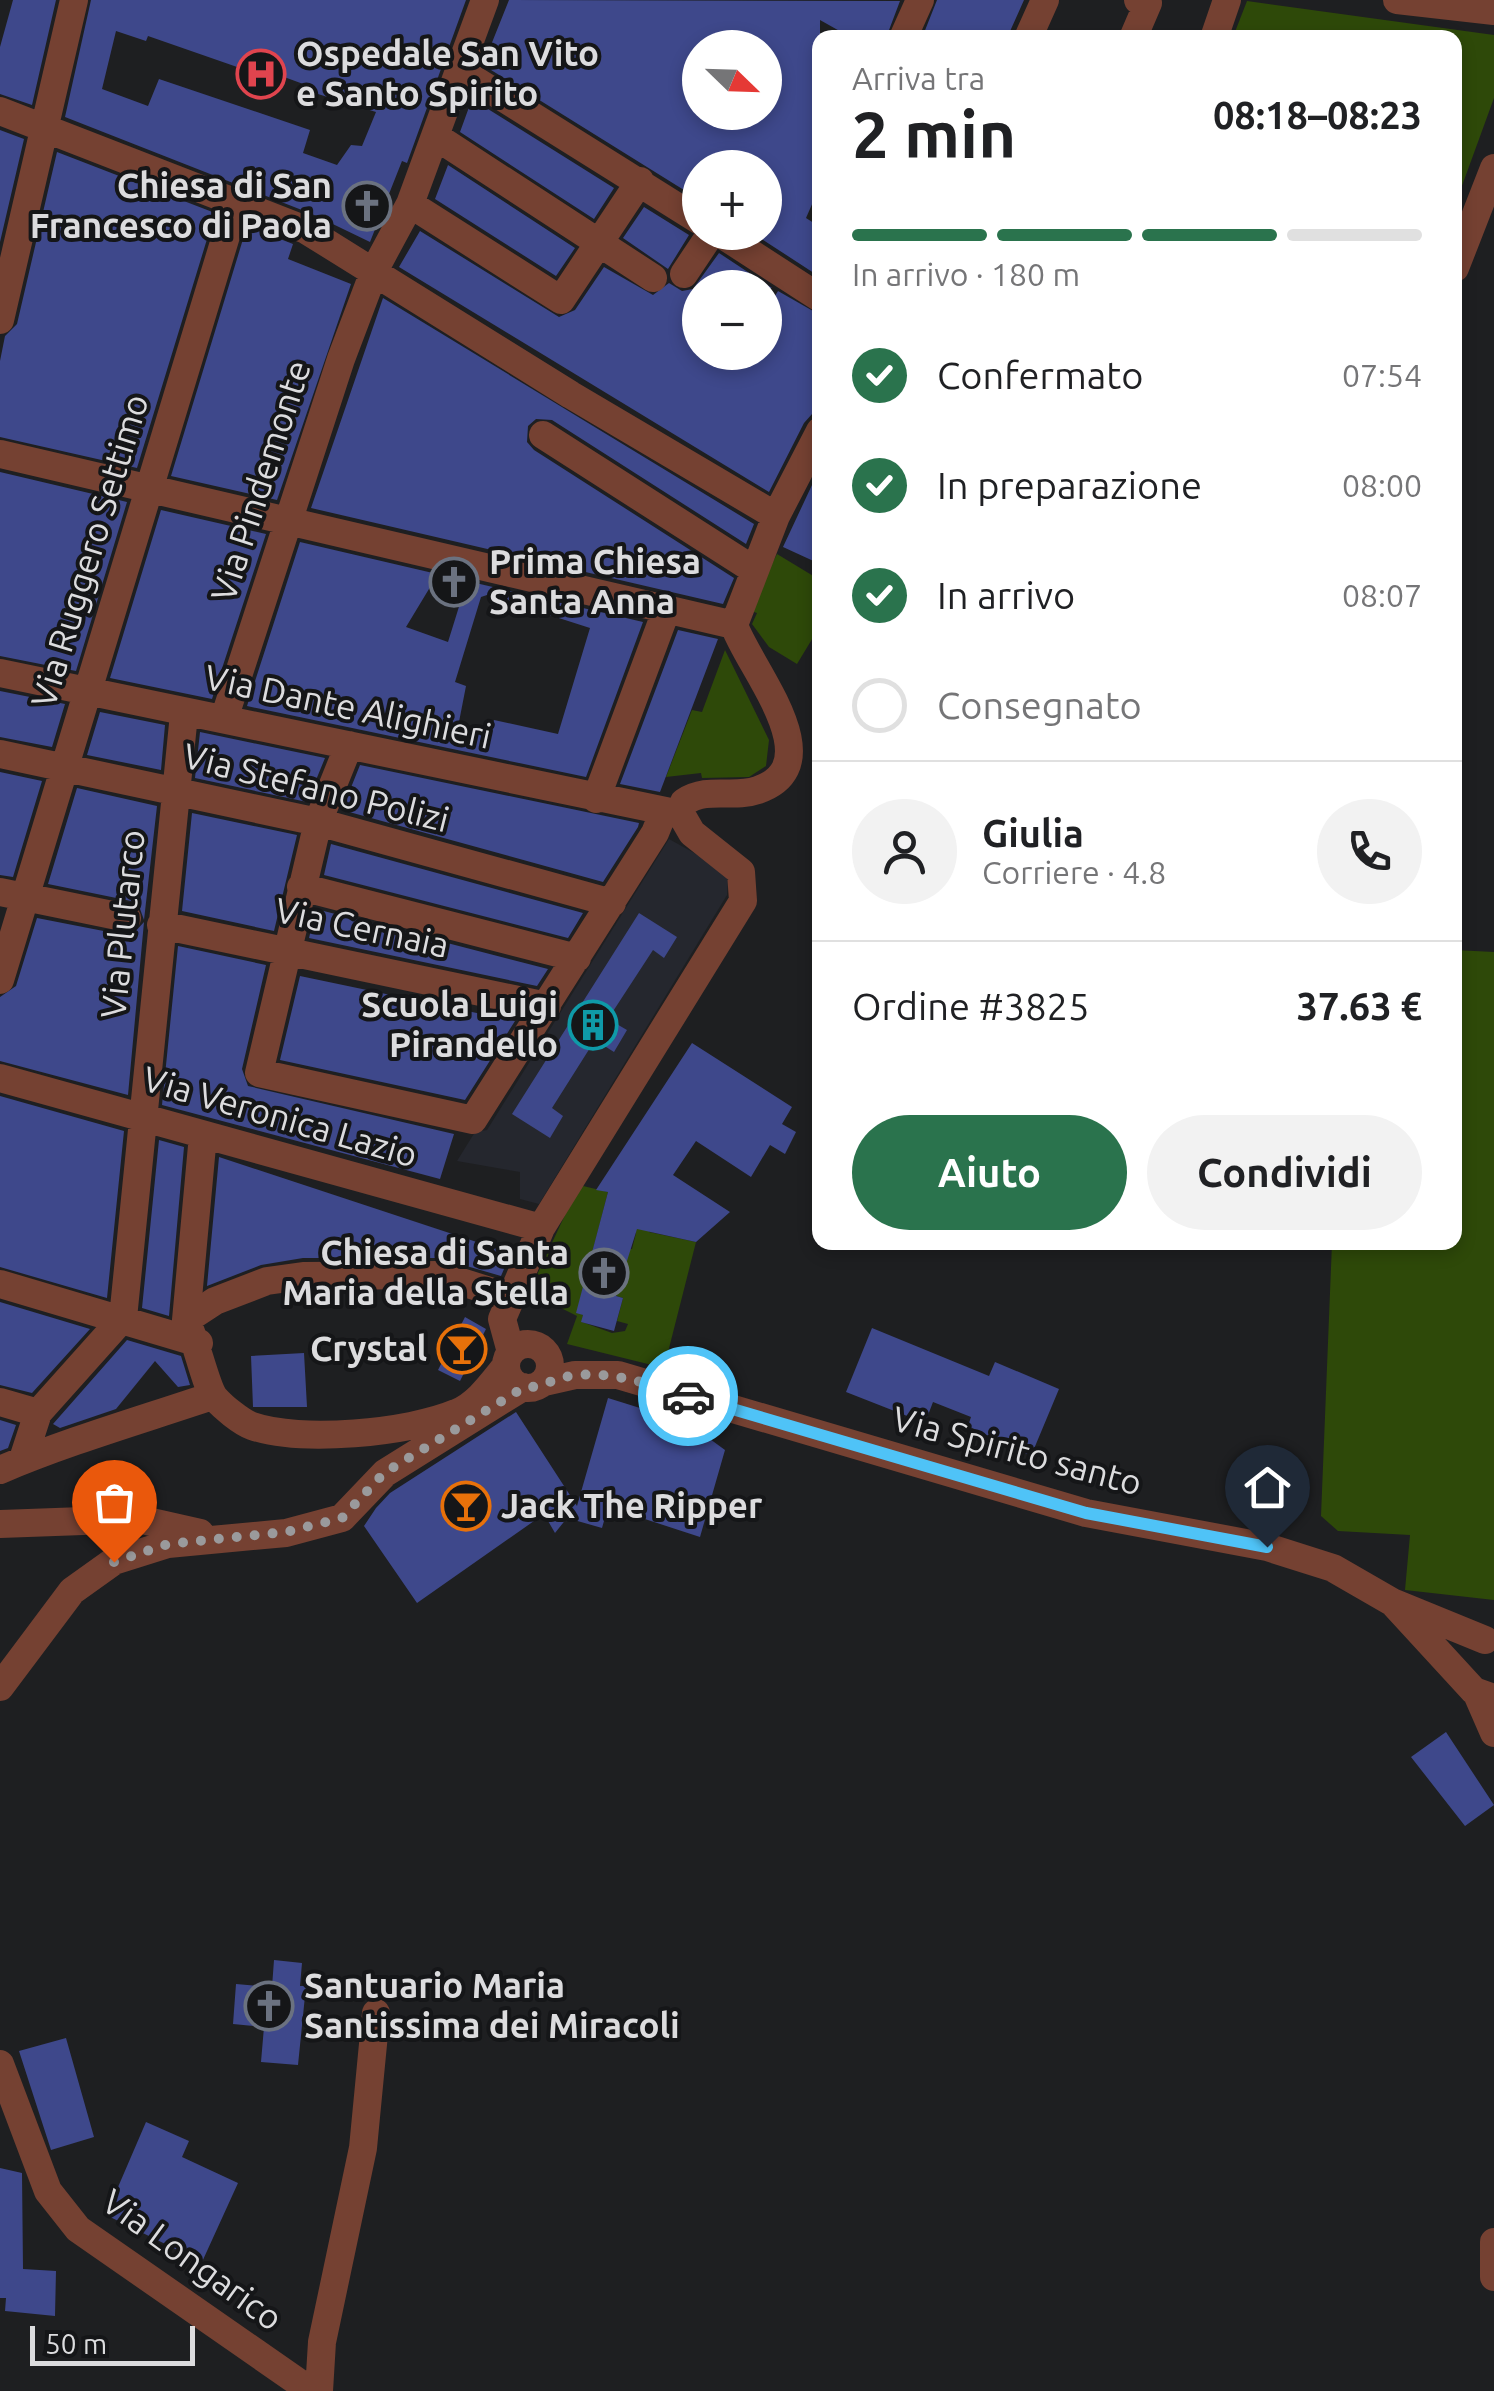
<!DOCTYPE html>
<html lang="it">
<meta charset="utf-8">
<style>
:root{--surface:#fff;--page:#f2f2f2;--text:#202124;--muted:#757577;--line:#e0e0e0;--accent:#2a734d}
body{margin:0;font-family:Ubuntu,sans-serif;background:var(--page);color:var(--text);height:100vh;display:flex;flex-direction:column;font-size:38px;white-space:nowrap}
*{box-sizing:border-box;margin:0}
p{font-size:32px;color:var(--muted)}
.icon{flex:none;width:55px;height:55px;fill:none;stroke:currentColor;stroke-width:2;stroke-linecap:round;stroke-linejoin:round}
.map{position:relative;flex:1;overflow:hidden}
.panel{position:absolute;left:812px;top:30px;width:650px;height:1220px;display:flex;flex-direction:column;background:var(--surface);border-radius:20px;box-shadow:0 5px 15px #0003}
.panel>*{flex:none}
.needle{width:65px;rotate:113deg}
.tools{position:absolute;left:682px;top:30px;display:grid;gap:20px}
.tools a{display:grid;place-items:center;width:100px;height:100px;border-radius:50%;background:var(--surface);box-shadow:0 5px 15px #0003;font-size:50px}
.scale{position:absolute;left:30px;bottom:25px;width:165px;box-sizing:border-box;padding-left:10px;border:5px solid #dcdcde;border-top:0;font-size:28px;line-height:35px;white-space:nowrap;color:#dcdcde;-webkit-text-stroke:8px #151618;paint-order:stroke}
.pin{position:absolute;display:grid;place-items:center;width:85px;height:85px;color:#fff;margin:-102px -42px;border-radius:50% 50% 50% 0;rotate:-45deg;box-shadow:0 0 10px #0007}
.pin .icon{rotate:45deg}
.courier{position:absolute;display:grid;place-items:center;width:100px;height:100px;margin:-50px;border:8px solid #4fc3f7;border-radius:50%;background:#fff;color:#222;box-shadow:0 2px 12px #0007}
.headline em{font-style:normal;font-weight:700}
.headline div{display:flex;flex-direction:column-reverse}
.headline{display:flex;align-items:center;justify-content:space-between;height:170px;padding:0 40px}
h1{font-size:65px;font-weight:700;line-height:75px}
.bar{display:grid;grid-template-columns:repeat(4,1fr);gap:15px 10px;align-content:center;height:120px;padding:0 40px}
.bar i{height:12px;border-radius:8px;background:var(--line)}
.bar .on{background:var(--accent)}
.bar p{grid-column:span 4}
.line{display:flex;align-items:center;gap:25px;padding:0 40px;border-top:2px solid var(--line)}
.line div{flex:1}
.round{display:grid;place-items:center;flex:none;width:105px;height:105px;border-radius:52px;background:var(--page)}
ol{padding:0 40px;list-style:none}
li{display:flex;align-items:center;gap:30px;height:110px}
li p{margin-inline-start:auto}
li .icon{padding:10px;border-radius:50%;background:var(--accent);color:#fff;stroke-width:4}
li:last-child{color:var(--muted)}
li i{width:55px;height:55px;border:5px solid var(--line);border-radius:50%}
.button{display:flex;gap:20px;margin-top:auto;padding:20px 40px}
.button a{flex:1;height:115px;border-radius:60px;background:var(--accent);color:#fff;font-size:40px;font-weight:700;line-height:115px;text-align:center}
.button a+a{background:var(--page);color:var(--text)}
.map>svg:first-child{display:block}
.built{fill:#25272e}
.green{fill:#2e4909}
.building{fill:#3e488b;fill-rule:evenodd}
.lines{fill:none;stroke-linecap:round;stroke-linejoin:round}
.minor{stroke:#754132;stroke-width:28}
.done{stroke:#9a9a9c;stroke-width:10;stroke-dasharray:0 18}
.route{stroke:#4fc3f7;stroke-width:12}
.labels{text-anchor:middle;stroke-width:8;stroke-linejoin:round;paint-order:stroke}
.poi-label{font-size:35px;font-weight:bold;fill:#dcdcde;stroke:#151618;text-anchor:start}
.street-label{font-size:35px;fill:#dcdcde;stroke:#151618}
</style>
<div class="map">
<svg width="1494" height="2391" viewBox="0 0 1494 2391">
<rect width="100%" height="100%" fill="#1e1f21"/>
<path class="built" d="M 669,839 L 721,868 L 728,880 L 727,895 L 539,1204 L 520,1199 L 520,1172 L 457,1161 L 475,1132 L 487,1130 Z"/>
<path class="green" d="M 1247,1 L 1494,35 L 1494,98 L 1455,205 L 1455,38 L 1233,37 Z
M 777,554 L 820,580 L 820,626 L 797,664 L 769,647 L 752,624 L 757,613 L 748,610 Z
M 725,650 L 769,740 L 766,766 L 749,777 L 702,778 L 701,773 L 666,777 L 692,710 L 702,712 Z
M 1455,950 L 1494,952 L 1494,1600 L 1405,1590 L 1410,1535 L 1338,1531 L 1321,1516 L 1332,1243 L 1455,1242 Z
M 579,1185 L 608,1192 L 577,1312 L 583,1315 L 582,1322 L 612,1333 L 625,1331 L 628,1324 L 617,1321 L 623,1298 L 616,1296 L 628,1249 L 632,1249 L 636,1233 L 632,1231 L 656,1204 L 649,1232 L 696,1242 L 664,1368 L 567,1344 L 577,1316 L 529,1292 Z"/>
<path class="building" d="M 13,0 L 56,0 L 32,105 L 0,94 L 0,47 Z
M 91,0 L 466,0 L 407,163 L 402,161 L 370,242 L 312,214 L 65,117 ZM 116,31 L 146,41 L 148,36 L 240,68 L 243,62 L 306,85 L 305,90 L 376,112 L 362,146 L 351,145 L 337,165 L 303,153 L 310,130 L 159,79 L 148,106 L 102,89 Z
M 509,0 L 900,1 L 886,38 L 852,38 L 820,20 L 820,186 L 806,218 L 820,227 L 820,277 L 751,232 L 765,232 L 765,168 L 700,168 L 700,200 L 483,65 ZM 700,48 L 765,48 L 765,112 L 700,112 Z
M 937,0 L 1024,0 L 1007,38 L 922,38 Z
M 472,99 L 614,188 L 594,219 L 460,132 Z
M 0,130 L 24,139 L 0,242 Z
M 57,152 L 215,213 L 137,468 L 0,437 L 0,361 L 5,336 L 17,324 Z
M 448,165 L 575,248 L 556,276 L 435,199 Z
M 644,207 L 689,235 L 668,269 L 623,238 Z
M 247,226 L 293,244 L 288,259 L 351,284 L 277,500 L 171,476 Z
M 420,231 L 559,317 L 575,310 L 604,267 L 653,295 L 669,283 L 682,291 L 693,289 L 719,253 L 772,288 L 700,288 L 700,352 L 765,352 L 765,312 L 778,291 L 820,315 L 820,405 L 804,423 L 769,492 L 399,267 Z
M 383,298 L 754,524 L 746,544 L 552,420 L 536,419 L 528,426 L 527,442 L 534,450 L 734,578 L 723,604 L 311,508 Z
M 0,472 L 127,502 L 76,671 L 0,656 Z
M 812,485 L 820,489 L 820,564 L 783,547 Z
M 161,510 L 266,534 L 212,699 L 110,678 Z
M 300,542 L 643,622 L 586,777 L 247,706 ZM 432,584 L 462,597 L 448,642 L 406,627 ZM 487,595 L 590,628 L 558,734 L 494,720 L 490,734 L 458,727 L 466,686 L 455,682 L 481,597 Z
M 678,630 L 718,639 L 660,792 L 620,784 Z
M 0,691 L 65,704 L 52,747 L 0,737 Z
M 100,712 L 165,725 L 161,770 L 87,755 Z
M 200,732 L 325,758 L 307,802 L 195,778 Z
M 360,765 L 639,823 L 638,827 L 603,882 L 342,810 Z
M 0,772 L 42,781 L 13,877 L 0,875 Z
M 77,788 L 157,806 L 144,920 L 139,906 L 131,901 L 48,884 Z
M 192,813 L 297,835 L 274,931 L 182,911 Z
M 331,844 L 583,913 L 568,938 L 324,875 Z
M 316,909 L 548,969 L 537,986 L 309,938 Z
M 639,913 L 677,937 L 664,958 L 653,950 L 608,1019 L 627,1030 L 614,1052 L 595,1040 L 552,1108 L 563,1116 L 550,1138 L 512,1114 Z
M 37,918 L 124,935 L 133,934 L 144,922 L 128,1095 L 0,1061 L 0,997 L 16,986 Z
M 178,946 L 266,965 L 242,1069 L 248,1086 L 454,1134 L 440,1179 L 162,1105 Z
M 300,976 L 515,1021 L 465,1100 L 280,1060 Z
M 692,1043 L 792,1107 L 782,1124 L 796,1132 L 785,1154 L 770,1145 L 751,1177 L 696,1141 L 673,1175 L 730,1212 L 696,1242 L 637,1229 L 616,1296 L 623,1298 L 614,1331 L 581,1322 L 583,1315 L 576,1313 L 608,1192 L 596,1190 Z
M 0,1096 L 124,1131 L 107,1298 L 0,1267 Z
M 159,1140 L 184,1147 L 169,1316 L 142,1308 Z
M 219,1157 L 510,1253 L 507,1262 L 501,1276 L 439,1258 L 303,1258 L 261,1265 L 207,1286 Z
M 0,1302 L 90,1329 L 32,1393 L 0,1385 Z
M 465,1317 L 486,1329 L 460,1381 L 438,1370 Z
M 872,1328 L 989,1376 L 995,1362 L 1059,1389 L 1031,1456 L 968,1426 L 971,1417 L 933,1402 L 925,1423 L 846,1392 Z
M 127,1340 L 181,1356 L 190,1385 L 178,1387 L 155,1361 L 116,1409 L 60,1428 L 53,1424 Z
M 304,1353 L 307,1407 L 253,1407 L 251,1356 Z
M 608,1398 L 688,1423 L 725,1450 L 700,1537 L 608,1507 L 602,1528 L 567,1518 L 555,1533 L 544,1514 L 417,1603 L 364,1526 L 376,1508 L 390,1493 L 516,1412 L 577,1506 Z
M 0,1420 L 16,1425 L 8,1448 L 0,1451 Z
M 1446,1732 L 1494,1805 L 1465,1826 L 1411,1757 Z
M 274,1960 L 302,1963 L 300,1986 L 306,1986 L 298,2065 L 261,2062 L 264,2027 L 233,2024 L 236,1984 L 272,1987 Z
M 66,2038 L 94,2137 L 51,2150 L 19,2051 Z
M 146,2122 L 189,2141 L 182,2157 L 238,2183 L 202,2262 L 106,2215 Z
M 0,2168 L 22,2173 L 23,2269 L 56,2271 L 55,2316 L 5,2311 L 6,2298 L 0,2298 Z"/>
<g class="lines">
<path class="minor" d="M 1397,0 L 1494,11
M 903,38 L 920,0
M 1028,38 L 1045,0
M 1133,38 L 1148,3 L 1138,0
M 1214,38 L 1227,0
M 459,70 L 700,221
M 0,111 L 306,230 L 571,395 L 776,516
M 435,136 L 653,278
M 410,204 L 561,300 L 640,181
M 718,232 L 820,298
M 1455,268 L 1494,168
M 684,274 L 712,232
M 0,320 L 74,0
M 543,435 L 754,570
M 0,454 L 734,625
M 734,625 L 776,516 L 820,431
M 0,673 L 680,814
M 224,719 L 341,359 L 375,269 L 410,204 L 485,0
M 349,745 L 318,822 L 259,1073 L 473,1120 L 655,833 L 664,811
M 0,754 L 318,822 L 612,903
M 596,799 L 666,611
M 681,814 L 684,802 C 709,786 732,799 758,790 C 834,764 748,667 734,625
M 301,887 L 577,958
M 0,892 L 127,918
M 161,925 L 547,1006
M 0,980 L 236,203
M 0,1078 L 541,1228
M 0,1284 L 199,1343
M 186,1320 C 196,1339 206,1388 215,1398 C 223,1407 241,1422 252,1426 C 300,1443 409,1433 456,1413 C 477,1405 492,1383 506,1366
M 186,1320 L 215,1301 L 267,1281 L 303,1276 L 439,1275 L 509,1297
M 186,1320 L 203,1135
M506 1366a22 22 0 1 1 44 0a22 22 0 1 1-44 0Z
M 511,1352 L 502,1319 L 541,1228 L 743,901 L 741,872 L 692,833 L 681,814
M 544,1382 L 575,1375 L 618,1375 L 1086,1513 L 1267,1547 L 1333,1568 L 1392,1602 L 1485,1640
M 0,1402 L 38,1413
M 24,1456 L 38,1413 L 123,1318 L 183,724
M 0,1470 C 68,1441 141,1420 212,1396
M 0,1524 L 138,1519 L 200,1533
M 1395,1605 L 1474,1691 L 1494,1698
M 0,1687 L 72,1591 L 114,1561 L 168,1544 L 286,1533 L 342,1518 L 385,1473 L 523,1387
M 1477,1694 L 1494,1733
M 0,2064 L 48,2191 L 78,2229 L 311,2391
M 1494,2242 L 1494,2277
M 319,2391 L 322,2342 L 363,2148 L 376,2013"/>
</g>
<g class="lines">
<path class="done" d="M 114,1562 L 168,1544 L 286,1532 L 342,1518 L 384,1473 L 523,1388 C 541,1388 558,1376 578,1375 C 617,1372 651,1385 688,1396"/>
<path class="route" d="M 688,1396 L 1086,1513 L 1267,1547"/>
</g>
<defs>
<g id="hospital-ring" transform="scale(2.5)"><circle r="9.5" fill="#151618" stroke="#e0444e" stroke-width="1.5"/><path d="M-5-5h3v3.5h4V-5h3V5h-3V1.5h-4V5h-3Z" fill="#e0444e"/></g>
<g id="church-ring" transform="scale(2.5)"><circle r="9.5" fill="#151618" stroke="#6b7280" stroke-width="1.5"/><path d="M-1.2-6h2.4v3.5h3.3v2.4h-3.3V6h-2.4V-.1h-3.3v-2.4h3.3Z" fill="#6b7280"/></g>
<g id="building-ring" transform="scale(2.5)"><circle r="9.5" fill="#151618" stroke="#0f9aa8" stroke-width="1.5"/><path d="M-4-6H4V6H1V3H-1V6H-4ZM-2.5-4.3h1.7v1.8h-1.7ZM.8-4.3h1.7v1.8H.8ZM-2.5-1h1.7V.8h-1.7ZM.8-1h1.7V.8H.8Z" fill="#0f9aa8"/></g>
<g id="bar-ring" transform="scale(2.5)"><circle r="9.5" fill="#151618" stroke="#e8710a" stroke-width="1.5"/><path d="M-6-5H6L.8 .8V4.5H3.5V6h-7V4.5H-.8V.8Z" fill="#e8710a"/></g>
</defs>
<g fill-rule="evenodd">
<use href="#hospital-ring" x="261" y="74"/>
<use href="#church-ring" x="367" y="206"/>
<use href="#church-ring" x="454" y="582"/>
<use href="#building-ring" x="593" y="1025"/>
<use href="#church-ring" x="604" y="1273"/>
<use href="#bar-ring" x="462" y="1349"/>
<use href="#bar-ring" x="466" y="1506"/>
<use href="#church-ring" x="269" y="2006"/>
</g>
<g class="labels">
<g class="poi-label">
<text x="296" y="66">Ospedale San Vito<tspan x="296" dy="40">e Santo Spirito</tspan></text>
<text x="332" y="198" text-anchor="end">Chiesa di San<tspan x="332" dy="40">Francesco di Paola</tspan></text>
<text x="489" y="574">Prima Chiesa<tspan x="489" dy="40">Santa Anna</tspan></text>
<text x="558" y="1017" text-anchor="end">Scuola Luigi<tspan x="558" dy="40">Pirandello</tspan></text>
<text x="569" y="1265" text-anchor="end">Chiesa di Santa<tspan x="569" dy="40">Maria della Stella</tspan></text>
<text x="427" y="1361" text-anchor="end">Crystal</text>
<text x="501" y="1518">Jack The Ripper</text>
<text x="304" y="1998">Santuario Maria<tspan x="304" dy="40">Santissima dei Miracoli</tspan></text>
</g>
<g class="street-label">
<text transform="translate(261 481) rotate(-72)" y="12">Via Pindemonte</text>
<text transform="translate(90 551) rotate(-73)" y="12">Via Ruggero Settimo</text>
<text transform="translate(348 707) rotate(12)" y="12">Via Dante Alighieri</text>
<text transform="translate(316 788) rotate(14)" y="12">Via Stefano Polizi</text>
<text transform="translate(123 924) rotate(-84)" y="12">Via Plutarco</text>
<text transform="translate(362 928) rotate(12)" y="12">Via Cernaia</text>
<text transform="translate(280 1117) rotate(16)" y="12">Via Veronica Lazio</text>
<text transform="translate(1017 1451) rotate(15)" y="12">Via Spirito santo</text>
<text transform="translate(192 2260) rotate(36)" y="12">Via Longarico</text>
</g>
</g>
</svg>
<div class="tools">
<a><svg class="needle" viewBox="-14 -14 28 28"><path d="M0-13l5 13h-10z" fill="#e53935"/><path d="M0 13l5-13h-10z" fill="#757577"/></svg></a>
<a>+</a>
<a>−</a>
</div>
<div class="scale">50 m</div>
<div class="pin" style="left:114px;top:1562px;background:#ea580c"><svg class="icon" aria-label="bag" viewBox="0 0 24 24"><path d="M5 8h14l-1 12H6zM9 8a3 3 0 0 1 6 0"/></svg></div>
<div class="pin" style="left:1267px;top:1547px;background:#1f2937"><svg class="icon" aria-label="home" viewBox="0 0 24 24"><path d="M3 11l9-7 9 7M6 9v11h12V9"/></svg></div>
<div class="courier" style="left:688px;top:1396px"><svg class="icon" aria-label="car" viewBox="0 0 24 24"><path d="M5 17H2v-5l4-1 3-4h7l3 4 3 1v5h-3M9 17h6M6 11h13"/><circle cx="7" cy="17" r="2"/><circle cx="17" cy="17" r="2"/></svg></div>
<section class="panel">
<div class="headline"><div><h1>2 min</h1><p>Arriva tra</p></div><em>08:18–08:23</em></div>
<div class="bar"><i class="on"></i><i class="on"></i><i class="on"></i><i></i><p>In arrivo · 180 m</p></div>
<ol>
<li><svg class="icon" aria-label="check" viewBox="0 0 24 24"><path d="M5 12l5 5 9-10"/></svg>Confermato<p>07:54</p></li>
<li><svg class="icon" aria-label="check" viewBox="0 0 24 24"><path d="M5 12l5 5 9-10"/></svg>In preparazione<p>08:00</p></li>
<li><svg class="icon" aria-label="check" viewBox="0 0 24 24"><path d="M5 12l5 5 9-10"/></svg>In arrivo<p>08:07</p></li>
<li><i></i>Consegnato</li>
</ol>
<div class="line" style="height:180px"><a class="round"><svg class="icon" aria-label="person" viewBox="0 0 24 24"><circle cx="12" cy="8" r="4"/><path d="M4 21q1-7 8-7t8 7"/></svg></a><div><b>Giulia</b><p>Corriere · 4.8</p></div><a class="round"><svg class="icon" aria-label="phone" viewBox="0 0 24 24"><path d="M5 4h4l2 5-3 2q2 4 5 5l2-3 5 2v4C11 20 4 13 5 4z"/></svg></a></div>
<div class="line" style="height:130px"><div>Ordine #3825</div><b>37.63 €</b></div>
<div class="button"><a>Aiuto</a><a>Condividi</a></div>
</section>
</div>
